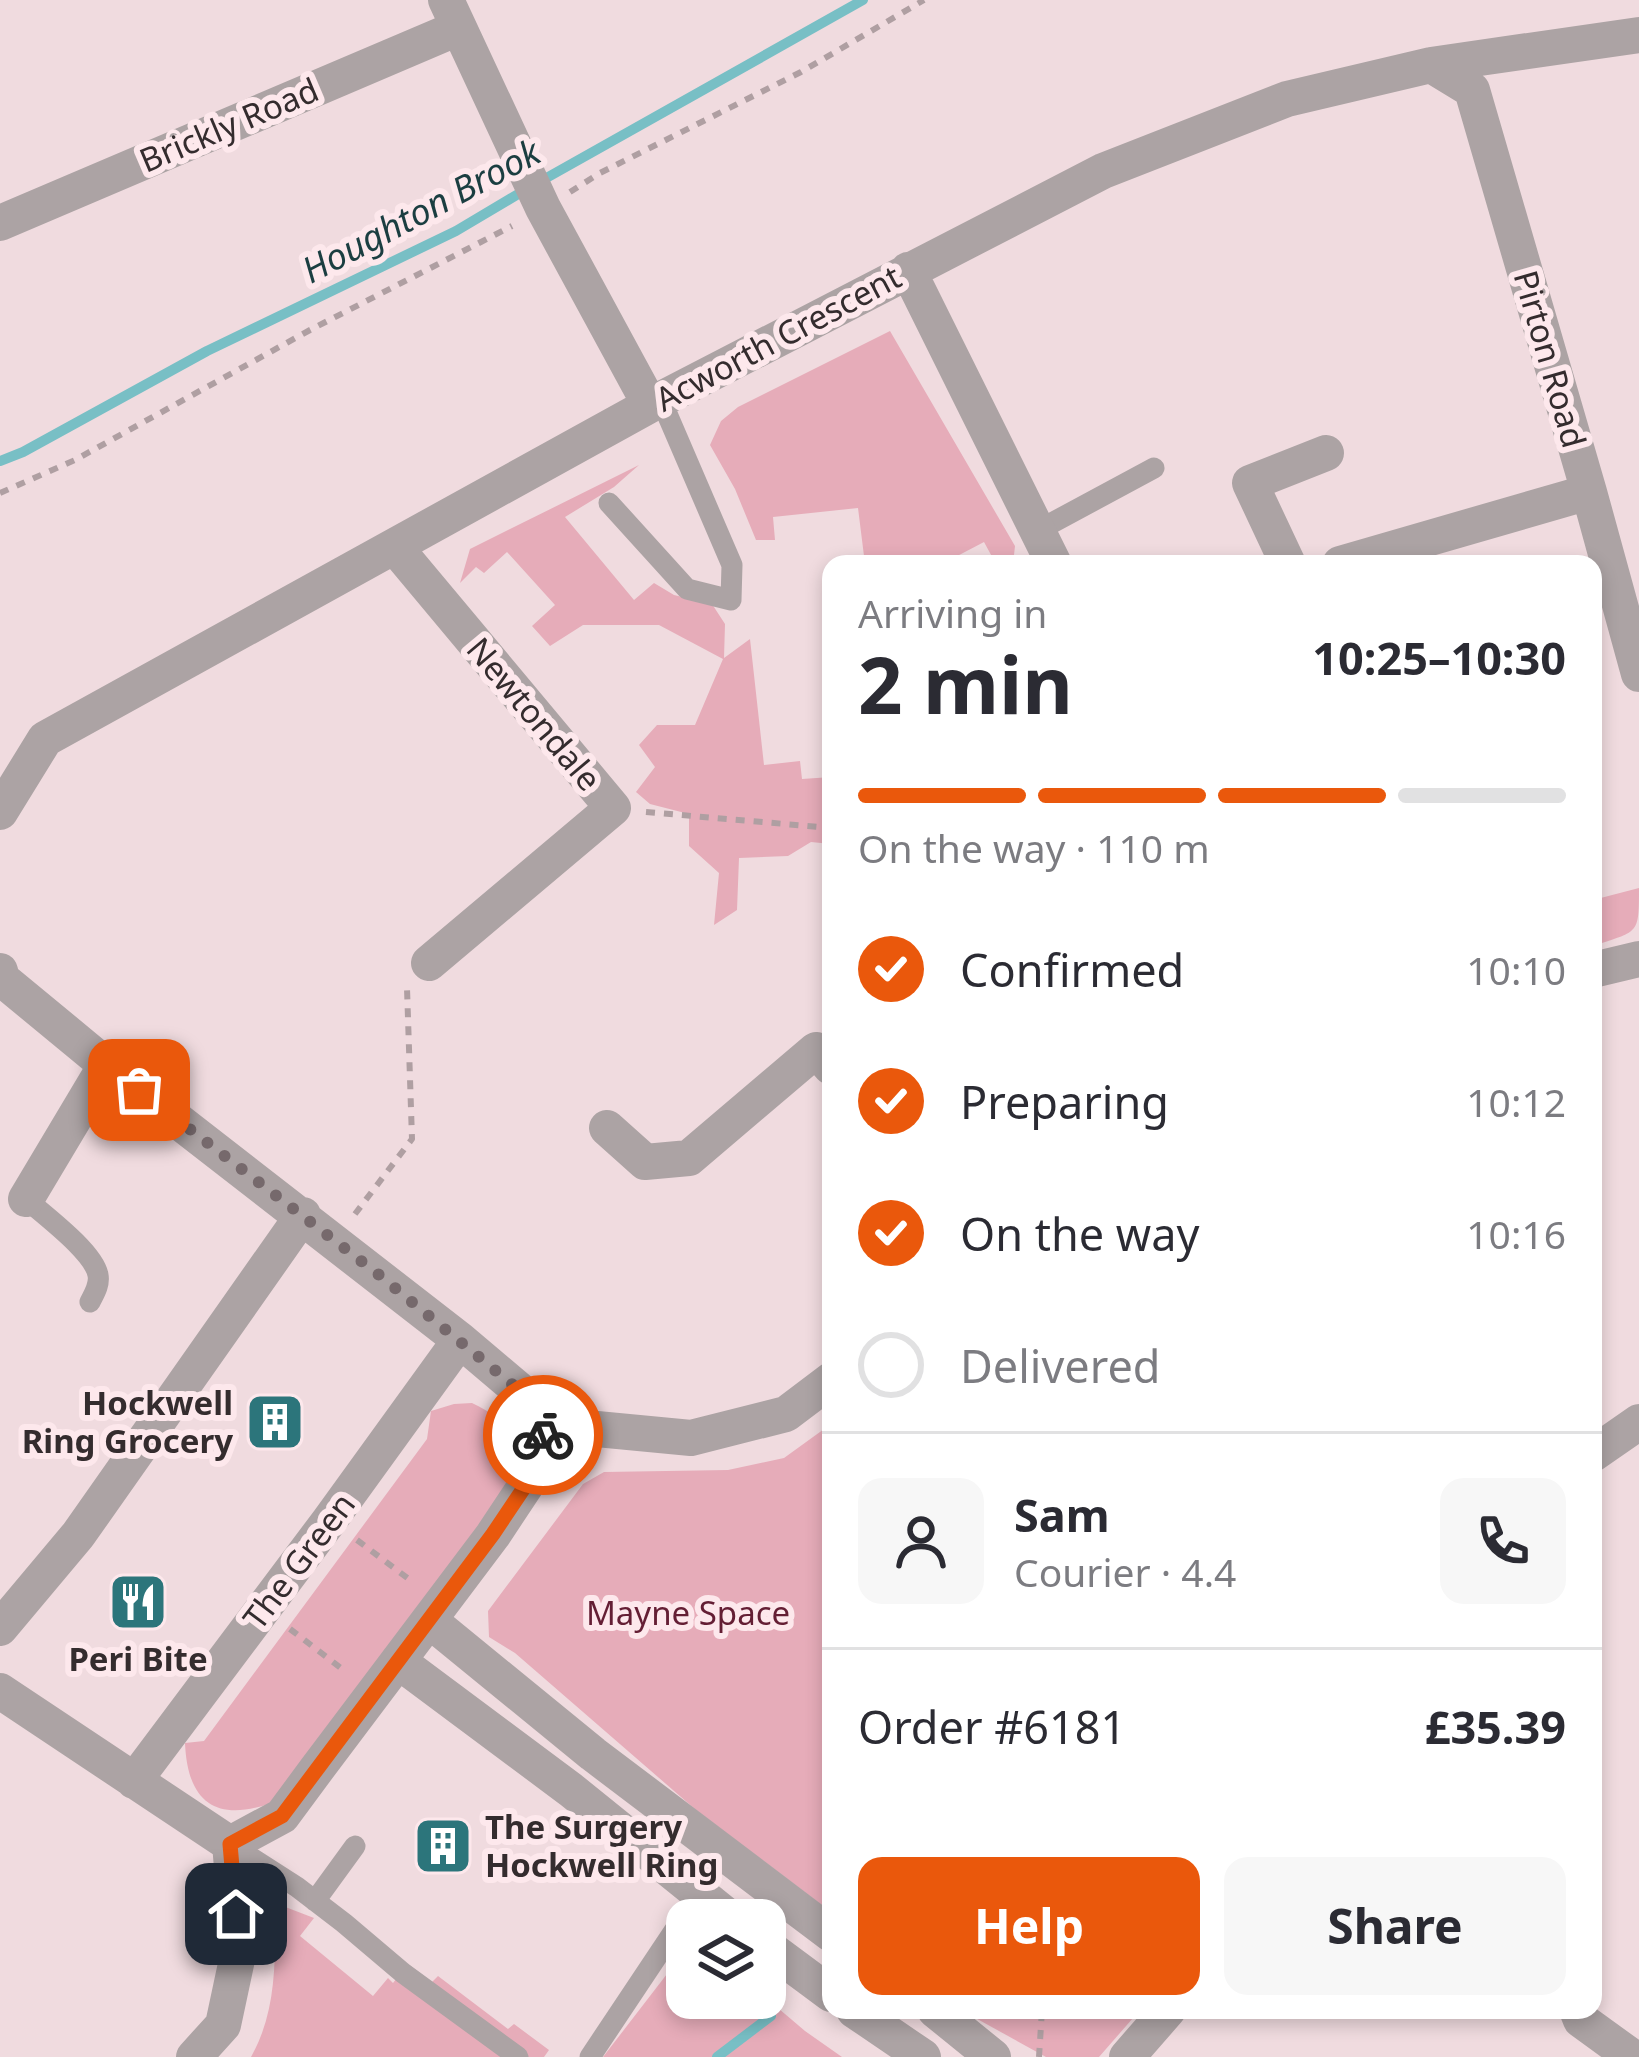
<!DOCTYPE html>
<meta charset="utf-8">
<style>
:root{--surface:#fff;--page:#f7f7f7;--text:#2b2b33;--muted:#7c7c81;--line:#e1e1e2;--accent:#ea580c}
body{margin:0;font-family:"Noto Sans",sans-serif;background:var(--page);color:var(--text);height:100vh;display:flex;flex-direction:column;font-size:45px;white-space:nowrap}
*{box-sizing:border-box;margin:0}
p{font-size:39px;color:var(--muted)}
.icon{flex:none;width:66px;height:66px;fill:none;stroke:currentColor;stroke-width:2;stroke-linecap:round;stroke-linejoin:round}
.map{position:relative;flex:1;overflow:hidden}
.panel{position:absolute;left:822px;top:555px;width:780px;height:1464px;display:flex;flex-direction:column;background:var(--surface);border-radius:24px;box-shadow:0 6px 18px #0003}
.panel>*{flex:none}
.buttons{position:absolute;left:666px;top:1899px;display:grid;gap:24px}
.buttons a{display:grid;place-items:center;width:120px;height:120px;border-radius:24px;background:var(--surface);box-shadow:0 6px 18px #0003;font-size:60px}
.pin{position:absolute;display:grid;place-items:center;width:102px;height:102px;color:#fff;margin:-51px;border-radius:24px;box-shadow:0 6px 18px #0006}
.courier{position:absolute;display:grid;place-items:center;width:120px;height:120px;margin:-60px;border:9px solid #ea580c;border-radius:50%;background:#fff;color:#222;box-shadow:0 3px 15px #0007}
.summary em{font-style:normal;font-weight:700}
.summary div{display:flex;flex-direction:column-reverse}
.summary{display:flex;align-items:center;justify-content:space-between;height:204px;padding:0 36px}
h1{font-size:78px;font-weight:700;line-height:90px}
.bar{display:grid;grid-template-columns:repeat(4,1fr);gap:18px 12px;align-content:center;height:144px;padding:0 36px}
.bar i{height:15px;border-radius:9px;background:var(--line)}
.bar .on{background:var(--accent)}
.bar p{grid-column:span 4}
.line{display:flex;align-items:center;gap:30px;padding:0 36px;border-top:3px solid var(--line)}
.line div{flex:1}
.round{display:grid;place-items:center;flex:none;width:126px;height:126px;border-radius:24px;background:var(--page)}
ol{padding:0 36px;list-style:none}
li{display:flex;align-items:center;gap:36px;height:132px}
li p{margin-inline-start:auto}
li .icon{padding:12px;border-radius:50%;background:var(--accent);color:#fff;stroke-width:4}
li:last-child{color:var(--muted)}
li i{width:66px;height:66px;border:6px solid var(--line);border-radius:50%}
.button{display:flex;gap:24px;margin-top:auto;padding:24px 36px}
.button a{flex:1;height:138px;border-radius:24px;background:var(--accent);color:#fff;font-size:48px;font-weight:700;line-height:138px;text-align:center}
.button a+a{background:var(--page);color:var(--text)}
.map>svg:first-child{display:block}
.green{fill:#e6acb9}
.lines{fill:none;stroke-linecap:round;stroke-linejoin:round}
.stream{stroke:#78bfc5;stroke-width:10}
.path{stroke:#af9fa2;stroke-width:6;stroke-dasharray:9 9;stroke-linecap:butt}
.service{stroke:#aca3a4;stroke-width:21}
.minor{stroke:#aca3a4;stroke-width:36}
.done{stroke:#76696c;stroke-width:12;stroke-dasharray:0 21.6}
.route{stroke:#ea580c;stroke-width:15}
.labels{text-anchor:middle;stroke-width:12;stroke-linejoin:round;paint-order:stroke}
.street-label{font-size:33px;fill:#342c2e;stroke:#fde8ec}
.poi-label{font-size:33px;font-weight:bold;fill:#342c2e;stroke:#fde8ec;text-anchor:end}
.park-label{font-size:33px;fill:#641e34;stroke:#fde8ec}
.water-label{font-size:36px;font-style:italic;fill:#1b3e41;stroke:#fde8ec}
</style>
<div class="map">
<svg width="1639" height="2057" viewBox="0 0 1639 2057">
<rect width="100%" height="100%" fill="#f0dbdf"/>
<path class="green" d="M 890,331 L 1015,546 L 1013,564 L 996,564 L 984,542 L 942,564 L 865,564 L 858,508 L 773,517 L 775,540 L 756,540 L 735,489 L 710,445 L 721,421 L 738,407 Z
M 639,465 L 614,487 L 565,517 L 634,600 L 654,583 L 674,595 L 712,604 L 725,624 L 724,658 L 750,639 L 764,765 L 800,761 L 802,779 L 831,777 L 831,844 L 811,842 L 788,856 L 739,858 L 737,910 L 714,925 L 719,873 L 689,846 L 689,814 L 650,804 L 636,792 L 655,767 L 639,745 L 657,725 L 695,725 L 723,659 L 659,625 L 583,625 L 550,646 L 532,626 L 555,605 L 507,552 L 484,573 L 476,567 L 460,583 L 470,549 Z
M 1639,888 C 1639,932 1639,931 1602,943 L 1593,913 L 1593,900 Z
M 472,1403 C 507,1419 517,1437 517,1475 L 286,1797 C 228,1823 188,1814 185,1743 L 204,1741 L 427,1439 L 431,1411 L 454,1404 Z
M 831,1424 L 831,1912 L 696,1810 L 515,1653 L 489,1637 L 488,1611 L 583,1484 L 604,1472 L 728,1470 L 784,1458 Z
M 275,1903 L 314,1918 L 300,1936 L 373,1996 L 388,1978 L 393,1983 L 408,1964 L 432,1982 L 438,1976 L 508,2029 L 514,2024 L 549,2050 L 544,2057 L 251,2057 C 278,2009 275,1957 275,1903 Z
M 687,1948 L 687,1998 L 765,1997 L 805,2031 L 842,2057 L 603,2057 Z
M 961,2010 L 1140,2010 L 1099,2057 L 1046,2057 Z"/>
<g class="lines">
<path class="stream" d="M 541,181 L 863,0
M 0,461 L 23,452 L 207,351 L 456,231 L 525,190
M 717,2057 L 771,2016"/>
<path class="path" d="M 570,192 L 600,173 L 801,72 L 924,0
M 0,493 L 75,460 L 310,330 L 512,226
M 646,812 L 831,828
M 355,1214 L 412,1139 L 407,988
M 357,1540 L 414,1583
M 290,1629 L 346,1672
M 1039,2057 L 1042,2010"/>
<path class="service" d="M 609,503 L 687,589 L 731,600 L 732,565 L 661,400
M 1037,531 L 1154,468
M 26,1199 C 44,1215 94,1252 98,1275 C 100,1285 94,1294 90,1302
M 230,1844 L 297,1887 L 344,1923 L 403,1973 L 518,2057
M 315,1901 L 355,1846
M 590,2057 L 698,1895"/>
<path class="minor" d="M 446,0 L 543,208 L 650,405
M 1431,65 L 1472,90 L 1589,492 L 1639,674
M 0,223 L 458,28
M 908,270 L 1054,564
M 395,547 L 613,808 L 429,963
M 1288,564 L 1250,483 L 1326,453
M 1340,564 L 1589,492
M 0,812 L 45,739 L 650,405 L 1103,171 L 1287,99 L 1431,65 L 1639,35
M 1593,970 L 1639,959
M 0,971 L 2,979 L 106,1065 L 460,1340 L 525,1395 L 543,1433
M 607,1128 L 645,1162 L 689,1158 L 816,1050 L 831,1067
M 26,1199 L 106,1065
M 543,1433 L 576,1427 L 691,1438 L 786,1414 L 831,1380
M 1593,1454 L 1639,1422
M 429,1620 L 593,1754 L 831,1934
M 0,1628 L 78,1535 L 303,1215
M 398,1661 L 571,1790 L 732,1920
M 0,1691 L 230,1844
M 134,1781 L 329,1521 L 460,1340
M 230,1844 L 282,1816 L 316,1770 L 493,1535 L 540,1464 L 543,1433
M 765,1945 L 831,1994
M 854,2010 L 923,2057
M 935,2010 L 993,2057
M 1577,2010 L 1581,2020 L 1632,2057
M 194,2057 L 223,2025 L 239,1950 L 230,1844
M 1127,2057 L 1168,2010"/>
</g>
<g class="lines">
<path class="done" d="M 139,1090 L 378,1274 L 525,1395 L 543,1435"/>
<path class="route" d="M 236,1914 L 230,1844 L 282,1816 L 493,1534 L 540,1464 L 543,1435"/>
</g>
<defs>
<g id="building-square" transform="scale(3)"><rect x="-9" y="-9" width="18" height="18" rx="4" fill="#2c757b" stroke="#fde8ec"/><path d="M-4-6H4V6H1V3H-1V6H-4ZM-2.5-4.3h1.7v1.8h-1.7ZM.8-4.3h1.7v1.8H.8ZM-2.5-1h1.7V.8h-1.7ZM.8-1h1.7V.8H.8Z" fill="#fff"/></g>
<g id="restaurant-square" transform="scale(3)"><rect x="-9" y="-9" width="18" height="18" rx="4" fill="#2c757b" stroke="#fde8ec"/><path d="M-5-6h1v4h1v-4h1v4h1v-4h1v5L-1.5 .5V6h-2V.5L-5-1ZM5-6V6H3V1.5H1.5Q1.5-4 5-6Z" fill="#fff"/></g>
</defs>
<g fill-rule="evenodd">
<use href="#building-square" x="275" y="1422"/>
<use href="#restaurant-square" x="138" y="1602"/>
<use href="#building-square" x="443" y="1846"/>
</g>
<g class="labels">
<g class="street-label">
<text transform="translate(229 125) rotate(-23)" y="12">Brickly Road</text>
<text transform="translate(778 338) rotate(-28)" y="12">Acworth Crescent</text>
<text transform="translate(1550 359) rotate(74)" y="12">Pirton Road</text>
<text transform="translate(534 714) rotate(50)" y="12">Newtondale</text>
<text transform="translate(299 1561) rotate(-53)" y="12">The Green</text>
</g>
<g class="poi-label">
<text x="233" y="1415">Hockwell<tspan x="233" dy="38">Ring Grocery</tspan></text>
<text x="138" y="1671" text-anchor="middle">Peri Bite</text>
<text x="485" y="1839" text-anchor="start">The Surgery<tspan x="485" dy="38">Hockwell Ring</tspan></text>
</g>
<g class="park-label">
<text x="688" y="1625">Mayne Space</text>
</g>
<g class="water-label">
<text transform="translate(421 211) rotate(-28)" y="13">Houghton Brook</text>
</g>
</g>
</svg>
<div class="buttons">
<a><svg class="icon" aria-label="layers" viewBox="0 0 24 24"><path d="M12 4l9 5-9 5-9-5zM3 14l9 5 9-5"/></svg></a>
</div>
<div class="pin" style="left:139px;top:1090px;background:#ea580c"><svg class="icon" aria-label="bag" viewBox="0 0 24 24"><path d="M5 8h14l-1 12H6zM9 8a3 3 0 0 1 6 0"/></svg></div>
<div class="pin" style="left:236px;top:1914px;background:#1f2937"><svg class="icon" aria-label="home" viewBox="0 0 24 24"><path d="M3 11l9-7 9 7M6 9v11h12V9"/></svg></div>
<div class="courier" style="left:543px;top:1435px"><svg class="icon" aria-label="bike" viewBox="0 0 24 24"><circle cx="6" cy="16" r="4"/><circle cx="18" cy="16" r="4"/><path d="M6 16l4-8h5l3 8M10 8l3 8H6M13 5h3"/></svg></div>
<section class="panel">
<div class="summary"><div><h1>2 min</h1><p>Arriving in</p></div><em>10:25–10:30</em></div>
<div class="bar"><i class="on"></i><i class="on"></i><i class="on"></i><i></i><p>On the way · 110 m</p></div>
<ol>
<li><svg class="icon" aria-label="check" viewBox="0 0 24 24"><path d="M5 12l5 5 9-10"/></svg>Confirmed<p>10:10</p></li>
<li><svg class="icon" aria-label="check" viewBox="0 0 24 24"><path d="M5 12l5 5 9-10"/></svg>Preparing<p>10:12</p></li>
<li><svg class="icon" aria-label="check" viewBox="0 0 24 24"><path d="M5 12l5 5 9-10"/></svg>On the way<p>10:16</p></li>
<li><i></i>Delivered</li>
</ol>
<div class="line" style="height:216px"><a class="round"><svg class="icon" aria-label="person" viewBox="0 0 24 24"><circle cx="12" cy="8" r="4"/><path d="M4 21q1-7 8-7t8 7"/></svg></a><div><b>Sam</b><p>Courier · 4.4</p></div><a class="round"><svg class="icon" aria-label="phone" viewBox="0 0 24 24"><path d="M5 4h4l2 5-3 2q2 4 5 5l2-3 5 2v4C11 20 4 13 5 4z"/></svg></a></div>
<div class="line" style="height:156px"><div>Order #6181</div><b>£35.39</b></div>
<div class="button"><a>Help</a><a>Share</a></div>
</section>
</div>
